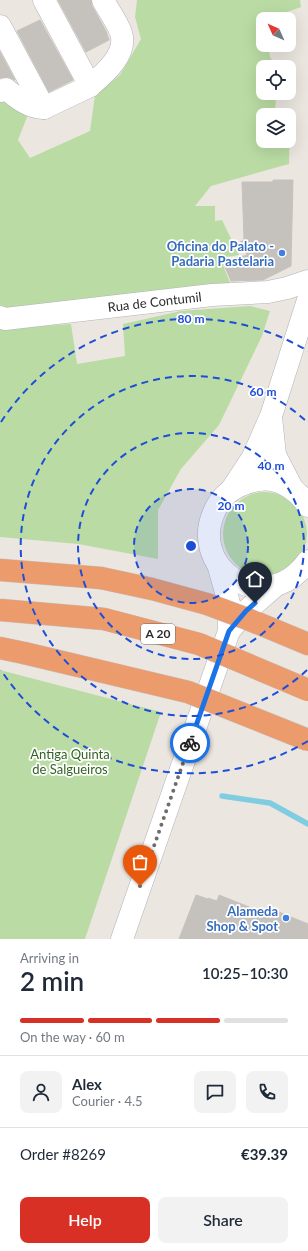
<!DOCTYPE html>
<meta charset="utf-8">
<style>
:root{--surface:#fff;--page:#f2f2f3;--text:#1f2937;--muted:#747a83;--line:#e0e1e3;--accent:#d93025}
body{margin:0;font-family:Lato,sans-serif;background:var(--page);color:var(--text);height:100vh;display:flex;flex-direction:column;font-size:15px;white-space:nowrap}
*{box-sizing:border-box;margin:0}
p{font-size:13px;color:var(--muted)}
.icon{flex:none;width:22px;height:22px;fill:none;stroke:currentColor;stroke-width:2;stroke-linecap:round;stroke-linejoin:round}
.map{position:relative;height:939px;overflow:hidden}
.panel{display:flex;flex-direction:column;background:var(--surface);flex:1}
.panel>*{flex:none}
.needle{width:26px;rotate:315deg}
.buttons{position:absolute;left:256px;top:12px;display:grid;gap:8px}
.buttons a{display:grid;place-items:center;width:40px;height:40px;border-radius:8px;background:var(--surface);box-shadow:0 4px 16px #0002;font-size:20px}
.pin{position:absolute;display:grid;place-items:center;width:34px;height:34px;color:#fff;margin:-41px -17px;border-radius:50% 50% 50% 0;rotate:-45deg;box-shadow:0 0 4px #0007}
.pin .icon{rotate:45deg}
.courier{position:absolute;display:grid;place-items:center;width:40px;height:40px;margin:-20px;border:3px solid #1a73e8;border-radius:50%;background:#fff;color:#222;box-shadow:0 1px 5px #0007}
.overview em{font-style:normal;font-weight:600}
.overview div{display:flex;flex-direction:column-reverse}
.overview{display:flex;align-items:center;justify-content:space-between;height:68px;padding:0 20px}
h1{font-size:26px;font-weight:600;line-height:30px}
.bar{display:grid;grid-template-columns:repeat(4,1fr);gap:6px 4px;align-content:center;height:48px;padding:0 20px}
.bar i{height:5px;border-radius:3px;background:var(--line)}
.bar .selected{background:var(--accent)}
.bar p{grid-column:span 4}
.line{display:flex;align-items:center;gap:10px;padding:0 20px;border-top:1px solid var(--line)}
.line div{flex:1}
.round{display:grid;place-items:center;flex:none;width:42px;height:42px;border-radius:8px;background:var(--page)}
.action{display:flex;gap:8px;margin-top:auto;padding:8px 20px}
.action a{flex:1;height:46px;border-radius:8px;background:var(--accent);color:#fff;font-size:16px;font-weight:600;line-height:46px;text-align:center}
.action a+a{background:var(--page);color:var(--text)}
.map>svg:first-child{display:block}
.green{fill:#badca4;fill-rule:evenodd}
.lines{fill:none;stroke-linecap:round;stroke-linejoin:round}
.stream{stroke:#80cde1;stroke-width:5.5}
.building{fill:#c5c1bc;stroke:#c7c2ba}
.minor-casing{stroke:#b1b3bb;stroke-width:23}
.highway-casing{stroke:#c4c4c4;stroke-width:23}
.minor{stroke:#fff;stroke-width:22}
.highway{stroke:#ec9b6c;stroke-width:22}
.highway-bridge-casing{stroke:#c4c4c4;stroke-width:23;stroke-linecap:butt}
.highway-bridge{stroke:#ec9b6c;stroke-width:22}
.done{stroke:#6f6d6b;stroke-width:4;stroke-dasharray:0 7.2}
.route{stroke:#1a73e8;stroke-width:5}
.ring{fill:none;stroke:#1d4ed8;stroke-width:2;stroke-dasharray:7 5}
.shop-dot{fill:#3f7fe0;stroke:#fff;stroke-width:1.5}
.labels{text-anchor:middle;stroke-width:3.5;stroke-linejoin:round;paint-order:stroke}
.shield{fill:#fff;stroke:#6b6b6b;stroke-width:1}
.shield-label{font-size:12px;font-weight:bold;fill:#2c2c2c}
.shop-label{font-size:13px;font-weight:bold;fill:#366cbe;stroke:#fff;text-anchor:end}
.street-label{font-size:13px;fill:#2c2c2c;stroke:#fff}
.park-label{font-size:13px;fill:#346224;stroke:#fff}
.centre{fill:#1d4ed8;stroke:#fff;stroke-width:2}
.ring-label{font-size:12px;text-anchor:middle;font-weight:bold;fill:#1d4ed8;stroke:#fff;stroke-width:3.5;stroke-linejoin:round;paint-order:stroke}
</style>
<div class="map">
<svg width="308" height="939" viewBox="0 0 308 939">
<rect width="100%" height="100%" fill="#ece6e0"/>
<path class="green" d="M 137,0 L 300,0 L 301,7 L 287,12 L 280,19 L 263,19 L 263,45 L 268,45 L 270,57 L 275,64 L 261,65 L 261,98 L 276,97 L 275,112 L 290,112 L 289,164 L 211,186 L 195,206 L 215,206 L 215,221 L 222,220 L 239,255 L 220,258 L 231,285 L 14,311 L 0,305 L 0,93 L 29,112 L 18,140 L 30,158 L 90,131 L 95,95 L 120,75 L 141,39 L 135,17 ZM 263,115 L 289,115 L 289,141 L 263,141 Z
M 250,306 L 270,311 L 262,336 L 219,425 L 181,469 L 158,510 L 158,559 L 78,544 L 0,537 L 0,329 L 71,324 L 77,364 L 125,356 L 123,324 L 181,311 Z
M223 534a42 42 0 1 1 84 0a42 42 0 1 1-84 0Z
M 0,670 L 161,712 L 85,939 L 0,939 Z"/>
<g class="lines">
<path class="stream" d="M 222,796 L 270,803 L 308,824"/>
</g>
<path class="building" d="M 58,0 L 91,0 L 92,6 L 106,31 L 109,40 L 86,52 Z
M 40,20 L 73,80 L 49,92 L 17,31 Z
M 0,52 L 15,80 L 8,77 L 0,78 Z
M 273,180 L 293,180 L 291,266 L 263,280 L 231,281 L 223,262 L 247,255 L 240,242 L 244,240 L 242,182 L 273,182 Z
M 196,895 L 208,899 L 208,898 L 217,901 L 219,895 L 264,913 L 267,907 L 308,924 L 308,939 L 179,939 Z"/>
<g class="lines">
<g class="minor-casing">
<g id="minor">
<path d="M 44,0 L 90,86 C 104,74 128,54 121,33 C 118,23 108,10 103,0"/>
<path d="M 0,26 L 44,108 C 29,108 17,98 6,89 L 0,91"/>
<path d="M 44,108 L 90,86"/>
<path id="s1" d="M 0,317 L 5,319 L 212,295 L 268,292 L 287,288 L 308,281"/>
<path d="M 271,417 L 275,455 L 292,488"/>
<path d="M 232,489 L 253,457 L 271,416 L 308,300"/>
<path d="M 308,506 C 298,490 279,477 259,480 C 242,483 226,490 217,506 C 183,567 265,621 308,561"/>
<path d="M 230,630 L 246,611 L 274,587"/>
<path d="M 122,939 L 229,631 L 229,603 L 218,564"/>
</g>
</g>
<g class="highway-casing">
<path id="highway" d="M 0,570 L 101,578
M 250,620 L 308,644
M 0,648 L 24,653"/>
</g>
<use href="#minor" class="minor"/>
<use href="#highway" class="highway"/>
<g class="highway-bridge-casing">
<path id="highway-bridge" d="M 101,578 L 152,589 L 207,604 L 250,620
M 0,610 L 104,619 L 199,644 L 308,690
M 24,653 L 188,692 L 308,740"/>
</g>
<use href="#highway-bridge" class="highway-bridge"/>
</g>
<g class="lines">
<path class="done" d="M 140,886 L 190,743"/>
<path class="route" d="M 190,743 L 229,631 L 246,611 L 255,603"/>
</g>
<circle cx="191" cy="546" r="57" fill="#1d4ed8" fill-opacity=".12"/>
<g class="ring">
<circle cx="191" cy="546" r="57"/>
<circle cx="191" cy="546" r="113"/>
<path d="M307 670A170 170 0 1 1 307 422"/>
<path d="M308 741A227 227 0 0 1 1 670M1 422A227 227 0 0 1 308 351"/>
</g>
<g class="shop-dot">
<circle cx="282" cy="253" r="4"/>
<circle cx="286" cy="918" r="4"/>
</g>
<g class="labels">
<rect class="shield" x="141" y="624" width="34" height="20" rx="3"/>
<g class="shield-label">
<text x="158" y="638">A 20</text>
</g>
<g class="shop-label">
<text x="274" y="251">Oficina do Palato -<tspan x="274" dy="15">Padaria Pastelaria</tspan></text>
<text x="278" y="916">Alameda<tspan x="278" dy="15">Shop &amp; Spot</tspan></text>
</g>
<g class="street-label">
<text dy="5" stroke="none"><textPath href="#s1" startOffset="156">Rua de Contumil</textPath></text>
</g>
<g class="park-label">
<text x="70" y="759">Antiga Quinta<tspan x="70" dy="15">de Salgueiros</tspan></text>
</g>
</g>
<circle cx="191" cy="546" r="6" class="centre"/>
<g class="ring-label">
<text x="191" y="323">80 m</text>
<text x="263" y="396">60 m</text>
<text x="271" y="470">40 m</text>
<text x="231" y="510">20 m</text>
</g>
</svg>
<div class="buttons">
<a><svg class="needle" viewBox="-14 -14 28 28"><path d="M0-13l5 13h-10z" fill="#e53935"/><path d="M0 13l5-13h-10z" fill="#747a83"/></svg></a>
<a><svg class="icon" aria-label="locate" viewBox="0 0 24 24"><circle cx="12" cy="12" r="6"/><path d="M12 2v4M12 18v4M2 12h4M18 12h4"/></svg></a>
<a><svg class="icon" aria-label="layers" viewBox="0 0 24 24"><path d="M12 4l9 5-9 5-9-5zM3 14l9 5 9-5"/></svg></a>
</div>
<div class="pin" style="left:140px;top:886px;background:#ea580c"><svg class="icon" aria-label="bag" viewBox="0 0 24 24"><path d="M5 8h14l-1 12H6zM9 8a3 3 0 0 1 6 0"/></svg></div>
<div class="pin" style="left:255px;top:603px;background:#1f2937"><svg class="icon" aria-label="home" viewBox="0 0 24 24"><path d="M3 11l9-7 9 7M6 9v11h12V9"/></svg></div>
<div class="courier" style="left:190px;top:743px"><svg class="icon" aria-label="bike" viewBox="0 0 24 24"><circle cx="6" cy="16" r="4"/><circle cx="18" cy="16" r="4"/><path d="M6 16l4-8h5l3 8M10 8l3 8H6M13 5h3"/></svg></div>
</div>
<section class="panel">
<div class="overview"><div><h1>2 min</h1><p>Arriving in</p></div><em>10:25–10:30</em></div>
<div class="bar"><i class="selected"></i><i class="selected"></i><i class="selected"></i><i></i><p>On the way · 60 m</p></div>
<div class="line" style="height:72px"><a class="round"><svg class="icon" aria-label="person" viewBox="0 0 24 24"><circle cx="12" cy="8" r="4"/><path d="M4 21q1-7 8-7t8 7"/></svg></a><div><b>Alex</b><p>Courier · 4.5</p></div><a class="round"><svg class="icon" aria-label="chat" viewBox="0 0 24 24"><path d="M4 5h16v11H9l-5 4z"/></svg></a><a class="round"><svg class="icon" aria-label="phone" viewBox="0 0 24 24"><path d="M5 4h4l2 5-3 2q2 4 5 5l2-3 5 2v4C11 20 4 13 5 4z"/></svg></a></div>
<div class="line" style="height:52px"><div>Order #8269</div><b>€39.39</b></div>
<div class="action"><a>Help</a><a>Share</a></div>
</section>
